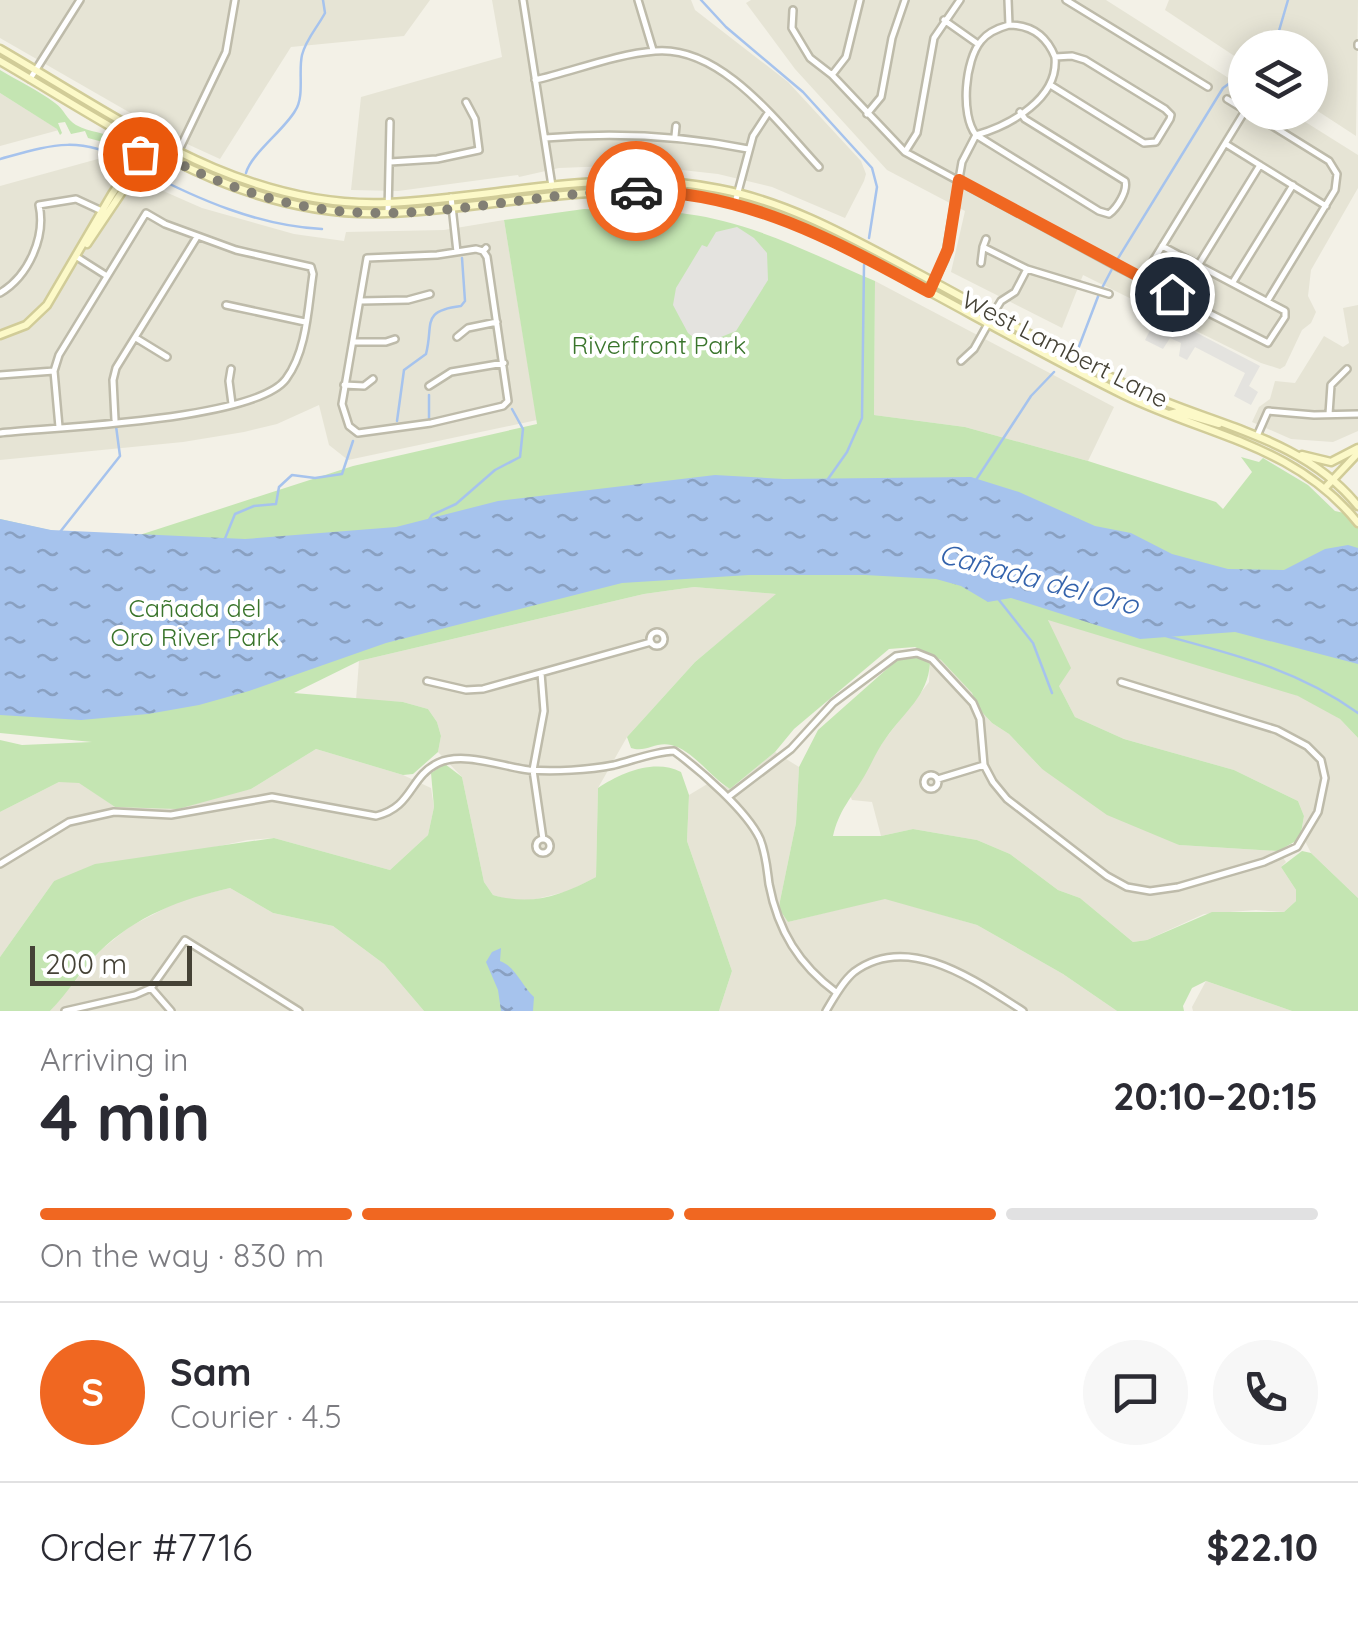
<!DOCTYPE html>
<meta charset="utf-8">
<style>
:root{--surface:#fff;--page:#f7f7f7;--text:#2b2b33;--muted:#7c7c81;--line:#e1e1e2;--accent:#f06721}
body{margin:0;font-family:Quicksand,sans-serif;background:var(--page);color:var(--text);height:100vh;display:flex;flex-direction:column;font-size:38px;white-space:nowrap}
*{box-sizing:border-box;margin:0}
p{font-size:32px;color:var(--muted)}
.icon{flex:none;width:55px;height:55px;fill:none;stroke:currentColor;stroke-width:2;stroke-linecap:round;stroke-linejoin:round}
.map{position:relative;height:1011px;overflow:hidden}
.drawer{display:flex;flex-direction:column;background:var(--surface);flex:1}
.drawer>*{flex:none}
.buttons{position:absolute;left:1228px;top:30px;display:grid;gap:20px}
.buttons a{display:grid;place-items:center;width:100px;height:100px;border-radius:50%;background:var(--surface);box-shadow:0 5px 25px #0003;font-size:50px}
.scale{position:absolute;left:30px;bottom:25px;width:162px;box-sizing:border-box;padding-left:10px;border:5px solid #454236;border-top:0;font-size:28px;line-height:35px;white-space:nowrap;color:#454236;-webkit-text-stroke:8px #fff;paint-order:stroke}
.pin{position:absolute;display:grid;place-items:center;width:85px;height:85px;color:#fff;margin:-42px;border:5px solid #fff;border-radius:50%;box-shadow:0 2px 10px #0007}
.courier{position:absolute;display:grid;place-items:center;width:100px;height:100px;margin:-50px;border:8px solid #f06721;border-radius:50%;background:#fff;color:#222;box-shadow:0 2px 12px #0007}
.summary em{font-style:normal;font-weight:700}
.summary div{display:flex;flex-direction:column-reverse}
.summary{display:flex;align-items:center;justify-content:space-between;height:170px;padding:0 40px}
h1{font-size:65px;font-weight:700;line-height:75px}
.bar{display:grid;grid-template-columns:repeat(4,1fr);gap:15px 10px;align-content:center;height:120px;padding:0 40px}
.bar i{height:12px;border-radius:8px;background:var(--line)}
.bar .selected{background:var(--accent)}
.bar p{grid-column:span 4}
.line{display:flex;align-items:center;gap:25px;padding:0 40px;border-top:2px solid var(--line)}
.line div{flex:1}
.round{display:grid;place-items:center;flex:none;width:105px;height:105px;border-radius:52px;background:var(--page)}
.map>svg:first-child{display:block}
.residential{fill:#e6e4d5}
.green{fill:#c4e5b2}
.parking{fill:#e4e3df}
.water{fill:url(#water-ripples)}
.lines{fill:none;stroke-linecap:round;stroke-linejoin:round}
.stream{stroke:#a6c3ed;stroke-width:2.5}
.street-casing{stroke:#bebbaa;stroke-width:10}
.secondary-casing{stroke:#d1cc98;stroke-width:11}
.street{stroke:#fff;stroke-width:5}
.secondary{stroke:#fcf9c8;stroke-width:6}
.done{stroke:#827f74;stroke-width:10;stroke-dasharray:0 18}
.route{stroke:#f06721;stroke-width:12}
.labels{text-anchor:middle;stroke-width:8;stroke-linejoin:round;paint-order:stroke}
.park-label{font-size:25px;fill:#3a752c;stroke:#fff}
.street-label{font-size:25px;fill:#454236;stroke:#fff}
.water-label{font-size:28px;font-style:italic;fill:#3463ac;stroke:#fff}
</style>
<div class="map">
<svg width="1358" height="1011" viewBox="0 0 1358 1011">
<defs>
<pattern id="water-ripples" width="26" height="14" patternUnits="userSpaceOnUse" patternTransform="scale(2.5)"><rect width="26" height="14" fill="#a6c3ed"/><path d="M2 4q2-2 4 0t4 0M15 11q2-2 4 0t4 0" fill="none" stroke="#89a0c1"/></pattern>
</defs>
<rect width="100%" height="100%" fill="#f3f1e7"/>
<path class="residential" d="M 0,0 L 430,0 L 404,36 L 291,47 L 220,159 L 174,138 L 0,38 Z
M 492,0 L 691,0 L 695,10 L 788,82 L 861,161 L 866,174 L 864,181 L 845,218 L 772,187 L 718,174 L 637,165 L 559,168 L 519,177 L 518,175 L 398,191 L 351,190 L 361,97 L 502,57 Z
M 751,0 L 1106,0 L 1238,84 L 1241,80 L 1245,83 L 1245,112 L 1291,113 L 1358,155 L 1358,188 L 1311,270 L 1308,296 L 1316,312 L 1311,323 L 1302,330 L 1285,366 L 1280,369 L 1261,363 L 1083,275 L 1062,328 L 951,272 L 965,211 L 887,170 L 795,69 L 746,3 Z
M 1169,0 L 1358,0 L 1356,136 L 1310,106 L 1310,48 L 1245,48 L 1245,63 L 1165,10 Z
M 0,93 L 59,130 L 0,146 Z
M 105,157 L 161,190 L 202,208 L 294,234 L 344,241 L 346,232 L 444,230 L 504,220 L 537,420 L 348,460 L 329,445 L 319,405 L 277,424 L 244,432 L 183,442 L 0,460 L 0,186 Z
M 875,281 L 1114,407 L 1088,461 L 965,427 L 874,415 Z
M 1358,305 L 1358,431 L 1333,442 L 1291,439 L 1252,422 L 1259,407 L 1270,399 L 1275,381 L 1295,383 L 1324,336 L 1343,347 L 1349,343 L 1343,308 Z
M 694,587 L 777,594 L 695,662 L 627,737 L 598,788 L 596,877 L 569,891 L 520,903 L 493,895 L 484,882 L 462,777 L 438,752 L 441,736 L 437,722 L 428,709 L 403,702 L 356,700 L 359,661 L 644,594 Z
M 1048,619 L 1275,687 L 1314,702 L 1340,719 L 1358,738 L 1358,898 L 1311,853 L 1301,833 L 1304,816 L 1298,801 L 1234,770 L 1124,739 L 1075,717 L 1059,686 Z
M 941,660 L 972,693 L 978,708 L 992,723 L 1009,734 L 1042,769 L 1179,845 L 1278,851 L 1286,862 L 1281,867 L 1296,890 L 1296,901 L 1284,912 L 1256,910 L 1204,914 L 1147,940 L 1133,942 L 1080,898 L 1058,890 L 1010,854 L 977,840 L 913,829 L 881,836 L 872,802 L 852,800 L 850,795 L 882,743 L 929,682 L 930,663 Z
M 316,749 L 403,775 L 431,788 L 434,807 L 428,835 L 390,870 L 274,838 L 248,840 L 54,881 L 0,957 L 0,812 L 59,782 L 79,782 L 115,807 L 251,789 Z
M 775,752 L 799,767 L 796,823 L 780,901 L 779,909 L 788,922 L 885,898 L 977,925 L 1063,974 L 1117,1011 L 719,1011 L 732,971 L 687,841 L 689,795 L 714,780 L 730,789 Z
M 230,888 L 273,913 L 333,926 L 384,964 L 424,1011 L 50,1011 L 101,950 L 129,927 L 183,899 Z
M 1206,981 L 1292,1011 L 1193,1011 L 1192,1007 Z"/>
<path class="green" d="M 0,70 C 18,81 38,90 55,103 C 64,109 67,120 76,125 C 90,133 104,131 120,141 L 118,146 L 88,138 L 85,131 L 71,134 L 65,122 L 58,123 L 62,133 L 60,135 L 57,129 L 0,93 Z
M 584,209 C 631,210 678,209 723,221 C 776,234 825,260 875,281 L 874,415 L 965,427 L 1088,461 L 1216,502 L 1223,509 L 1252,472 L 1241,457 L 1259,462 L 1263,458 L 1308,485 L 1335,511 L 1358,516 L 1358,738 L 1340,719 L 1298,696 L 1048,620 L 1071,668 L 1059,686 L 1075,717 L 1124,739 L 1234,770 L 1298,801 L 1304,816 L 1301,833 L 1296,841 L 1278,851 L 1179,845 L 1107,815 L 1042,769 L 1009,734 L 992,723 L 978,708 L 972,693 L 941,660 L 915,647 L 889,649 L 794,729 L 775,752 L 730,789 C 710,777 693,750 671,745 C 656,741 646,753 631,748 L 627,737 L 695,662 L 776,594 L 694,587 L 644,594 L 359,661 L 294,693 L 403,702 L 428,709 L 437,722 L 441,736 L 438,752 L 413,774 L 403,775 L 316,749 L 251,789 L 178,809 L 115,807 L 79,783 L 59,782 L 0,812 L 0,740 L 22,745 L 92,742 L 0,733 L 0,519 L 85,538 L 121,541 L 353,466 L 537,424 L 504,220 Z
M 917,657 L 930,663 C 928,696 904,712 886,738 C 876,751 871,766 862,780 C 849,801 839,811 833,836 L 881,836 L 913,829 L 977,840 L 1010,854 L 1058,890 L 1080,898 L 1133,942 L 1147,940 L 1212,912 L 1284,912 L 1296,901 L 1296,890 L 1281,867 L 1302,851 L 1311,853 L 1358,898 L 1358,1011 L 1292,1011 L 1206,981 L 1192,988 L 1183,1006 L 1184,1011 L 1117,1011 L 1063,974 L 977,925 L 885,899 L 788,922 L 779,909 L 780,901 L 796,823 L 799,767 L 818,730 L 897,660 Z
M 445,764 L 462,777 L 484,882 L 493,895 C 532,906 561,896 596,877 L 598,788 C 620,773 655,758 681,772 L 689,795 L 687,841 L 732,971 L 719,1011 L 424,1011 L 384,964 L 333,926 L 273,913 L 230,888 C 181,899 136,916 99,952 C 81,970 68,993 50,1011 L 0,1011 L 0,957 L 54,881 L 95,864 L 274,838 L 390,870 L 428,835 L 434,807 L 431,773 Z"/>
<path class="parking" d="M 737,227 L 754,238 L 767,253 L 768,280 L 736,331 L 711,341 L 693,337 L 688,333 L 673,305 L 676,288 L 702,245 L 707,247 L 716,232 Z
M 1159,313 L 1260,366 L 1249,386 L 1258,392 L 1251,405 L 1234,396 L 1245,373 L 1195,347 L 1187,360 L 1179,356 L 1181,343 L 1170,338 L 1163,349 L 1145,340 Z"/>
<path class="water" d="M 715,475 L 784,479 L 971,477 L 1019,492 L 1095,526 L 1131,533 L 1172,554 L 1228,569 L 1284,570 L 1325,549 L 1348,545 L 1358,548 L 1358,664 L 1235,632 L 1140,639 L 1011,598 L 988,602 L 961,586 L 936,579 L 865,575 L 749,575 L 622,583 L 386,643 L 249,691 L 199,705 L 148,714 L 81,720 L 0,715 L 0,519 L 51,530 L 245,539 L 396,527 L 498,501 Z
M 501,948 L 500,961 C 516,967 521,985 534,997 L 533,1011 L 501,1011 L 498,990 L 486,962 L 492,952 Z"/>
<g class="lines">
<path class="stream" d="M 701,0 L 726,27 L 803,92 L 872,168 L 877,187 L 869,238
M 1274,48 L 1288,0
M 0,159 C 51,145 78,135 126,161
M 142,170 C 197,199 259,226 322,229
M 246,173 C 251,154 284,130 295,111 C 305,96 298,72 302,55 C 306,39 317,28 325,13 L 323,0
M 1117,260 L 1223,88 L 1245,72
M 1102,288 L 1112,269
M 1078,349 L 1099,294
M 429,395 L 429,418
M 397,421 L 404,370 L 426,354 C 434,324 420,311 461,306 L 465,301 L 462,258
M 828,479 L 847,452 L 862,418 L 864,265
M 976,480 L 1031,396 L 1054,372
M 429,520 L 432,515 L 456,504 L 495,470 L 520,457 L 523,429 L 512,409
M 60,532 L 120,456 L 116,426
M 224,541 L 235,514 L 254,506 L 276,504 L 279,487 L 292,475 L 315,478 L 342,474 L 353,441
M 999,600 L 1033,643 L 1052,693
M 1166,636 C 1236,655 1298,670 1358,713"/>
<g class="street-casing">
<path id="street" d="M 523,0 L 552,186
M 638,0 L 653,50
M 1066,0 L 1208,87
M 793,10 L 792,28 L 810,58 L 832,75 L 905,152 L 1120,268 L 1268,343 L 1285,317 L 1285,311 L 1162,246
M 944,20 L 978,44
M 1009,25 C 1032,25 1047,37 1055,57 L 1072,56 L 1085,60 L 1165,109 L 1171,115 L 1170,119 L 1156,142 L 1144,143 L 1052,86
M 1358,44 L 1358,46
M 832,75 L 846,57 L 860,0
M 30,79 L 80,0
M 535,80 C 574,71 616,54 655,51 C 721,45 778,123 819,167
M 1227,99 L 1245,110
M 1250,112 L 1329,161 L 1337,174 L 1335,190 L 1268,300
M 867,114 L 881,97 L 892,38 L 905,0
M 976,135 L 1099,211 L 1109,214 C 1117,208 1128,191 1125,181 L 1025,119 L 1020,112
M 976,135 C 1011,125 1059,98 1055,57
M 675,136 L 676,126
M 545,138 C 615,132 679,135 748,149
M 1226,144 L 1326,206
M 178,152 L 226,52 L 235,0
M 905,152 L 917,133 L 934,38 L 960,0
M 390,162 L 437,159 L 479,150 L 475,119 L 466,102
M 451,197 L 457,252
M 735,203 L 753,136 L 768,113
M 388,213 L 390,122
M 986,239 L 983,247 L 1027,269 L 1015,292 L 1001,301 L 993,314
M 77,257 L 107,276
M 367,258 L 342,404 L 349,426 L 358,433 L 431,423 L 503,406 L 508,401 L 487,257 L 483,251 L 486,248
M 367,258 L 437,255 L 476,249 L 483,251
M 981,263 L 983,247
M 1199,264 L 1260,165
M 1027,269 L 1109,294
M 1142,279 L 1245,111
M 1233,282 L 1293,185
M 929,291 L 945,259 L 962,162 L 976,135 C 960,115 965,60 981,41 C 988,32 998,28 1009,25 L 1008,0
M 0,293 C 29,276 46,236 39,205 L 76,199 L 104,212
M 361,301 L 408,300 L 430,294
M 226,305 L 305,322
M 457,337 L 468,328 L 497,322
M 136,338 L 167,357
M 354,342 L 386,342 L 395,339
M 961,361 L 974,349 L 988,324
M 231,369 L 229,381 L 232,404
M 0,375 L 54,371
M 344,385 L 364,386 L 373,379
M 429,386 L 451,372 L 504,363
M 1329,414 L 1331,385 L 1347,369
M 115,420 L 113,380 L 116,368 L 197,237
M 59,427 L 54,371 L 59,355 L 146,213 L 165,224 L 236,250 L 311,267
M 0,433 C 56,427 256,420 286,379 C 307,351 308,307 313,274 L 311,267
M 1257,436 L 1268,411 L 1314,415 L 1358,414
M650 639a7 7 0 1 1 14 0a7 7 0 1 1-14 0Z
M 541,673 L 544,711 L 533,770 L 543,839
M 427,681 L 466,690 L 483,689 L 651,642
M924 782a7 7 0 1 1 14 0a7 7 0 1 1-14 0Z
M 938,779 L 984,765
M 728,797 L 791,749 L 833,703 L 896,656 L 917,653 L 932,659 L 973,703 L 980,719 L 984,765 L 993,782 L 1007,799 L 1107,876 L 1127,887 L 1150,891 L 1178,887 L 1264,862 L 1297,847 L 1318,812 L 1325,778 L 1321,760 L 1307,746 L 1277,730 L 1121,682
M536 846a7 7 0 1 1 14 0a7 7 0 1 1-14 0Z
M 0,864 L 69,822 L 114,812 L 171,815 L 272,797 L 376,816 C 413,807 409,777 438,763 C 463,751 503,767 529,770 C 554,772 589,770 614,765 C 634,760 653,752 674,751 C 700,770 747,811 760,839 C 766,854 767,869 769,884 C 778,931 799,965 837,993
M 151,988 L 171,1011
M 65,1011 L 135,995 L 151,988 L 185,940 L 299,1011
M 826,1011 C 834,998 842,982 854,972 C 909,931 977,982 1023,1011"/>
</g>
<g class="secondary-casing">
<path id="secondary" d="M 0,49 C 121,119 241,209 387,203 C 498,198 608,166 719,189 C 787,202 846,235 906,267 C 982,307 1056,351 1133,388 C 1210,425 1302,436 1358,506
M 0,61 C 121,131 240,219 387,213 C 494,209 602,178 710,198 C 780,211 841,244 904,278 C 977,317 1049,358 1124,395 C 1208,436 1296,445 1358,523
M 87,244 L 136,171 L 138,158
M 0,335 L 26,325 L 47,305 L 112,194 L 151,136
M 1169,414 L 1178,412 L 1219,424
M 1302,455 L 1331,462 L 1358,448
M 1325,488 L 1358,453"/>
</g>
<use href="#street" class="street"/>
<use href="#secondary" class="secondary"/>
</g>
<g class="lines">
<path class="done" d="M 140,154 L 145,146 C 218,186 293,213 377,213 C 464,214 549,191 636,191"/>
<path class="route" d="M 636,191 C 745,191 836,241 929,292 L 948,249 L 959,180 L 1172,294"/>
</g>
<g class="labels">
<g class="park-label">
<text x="659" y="354">Riverfront Park</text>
<text x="195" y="617">Cañada del<tspan x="195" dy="29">Oro River Park</tspan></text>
</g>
<g class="street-label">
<text transform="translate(1065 349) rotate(27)" y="9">West Lambert Lane</text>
</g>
<g class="water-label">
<text transform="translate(1039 579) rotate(15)" y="10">Cañada del Oro</text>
</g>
</g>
</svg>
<div class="buttons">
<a><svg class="icon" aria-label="layers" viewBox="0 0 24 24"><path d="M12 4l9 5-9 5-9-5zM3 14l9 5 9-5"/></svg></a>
</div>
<div class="scale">200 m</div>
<div class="pin" style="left:140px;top:154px;background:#ea580c"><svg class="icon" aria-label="bag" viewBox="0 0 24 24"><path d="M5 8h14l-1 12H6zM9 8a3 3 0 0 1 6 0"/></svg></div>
<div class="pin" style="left:1172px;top:294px;background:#1f2937"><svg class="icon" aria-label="home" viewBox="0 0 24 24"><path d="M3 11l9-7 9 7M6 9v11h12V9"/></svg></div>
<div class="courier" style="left:636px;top:191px"><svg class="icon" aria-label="car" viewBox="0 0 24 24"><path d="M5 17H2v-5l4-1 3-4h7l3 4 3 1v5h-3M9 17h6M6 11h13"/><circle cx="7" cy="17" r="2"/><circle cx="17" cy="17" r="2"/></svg></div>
</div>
<section class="drawer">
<div class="summary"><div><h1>4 min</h1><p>Arriving in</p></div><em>20:10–20:15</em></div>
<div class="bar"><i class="selected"></i><i class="selected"></i><i class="selected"></i><i></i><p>On the way · 830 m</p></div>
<div class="line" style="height:180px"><b class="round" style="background:var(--accent);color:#fff">S</b><div><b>Sam</b><p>Courier · 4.5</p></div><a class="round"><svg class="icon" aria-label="chat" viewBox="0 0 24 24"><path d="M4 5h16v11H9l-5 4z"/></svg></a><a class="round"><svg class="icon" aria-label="phone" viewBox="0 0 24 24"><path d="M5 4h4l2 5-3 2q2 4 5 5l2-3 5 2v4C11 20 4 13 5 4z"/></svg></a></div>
<div class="line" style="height:130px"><div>Order #7716</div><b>$22.10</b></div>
</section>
